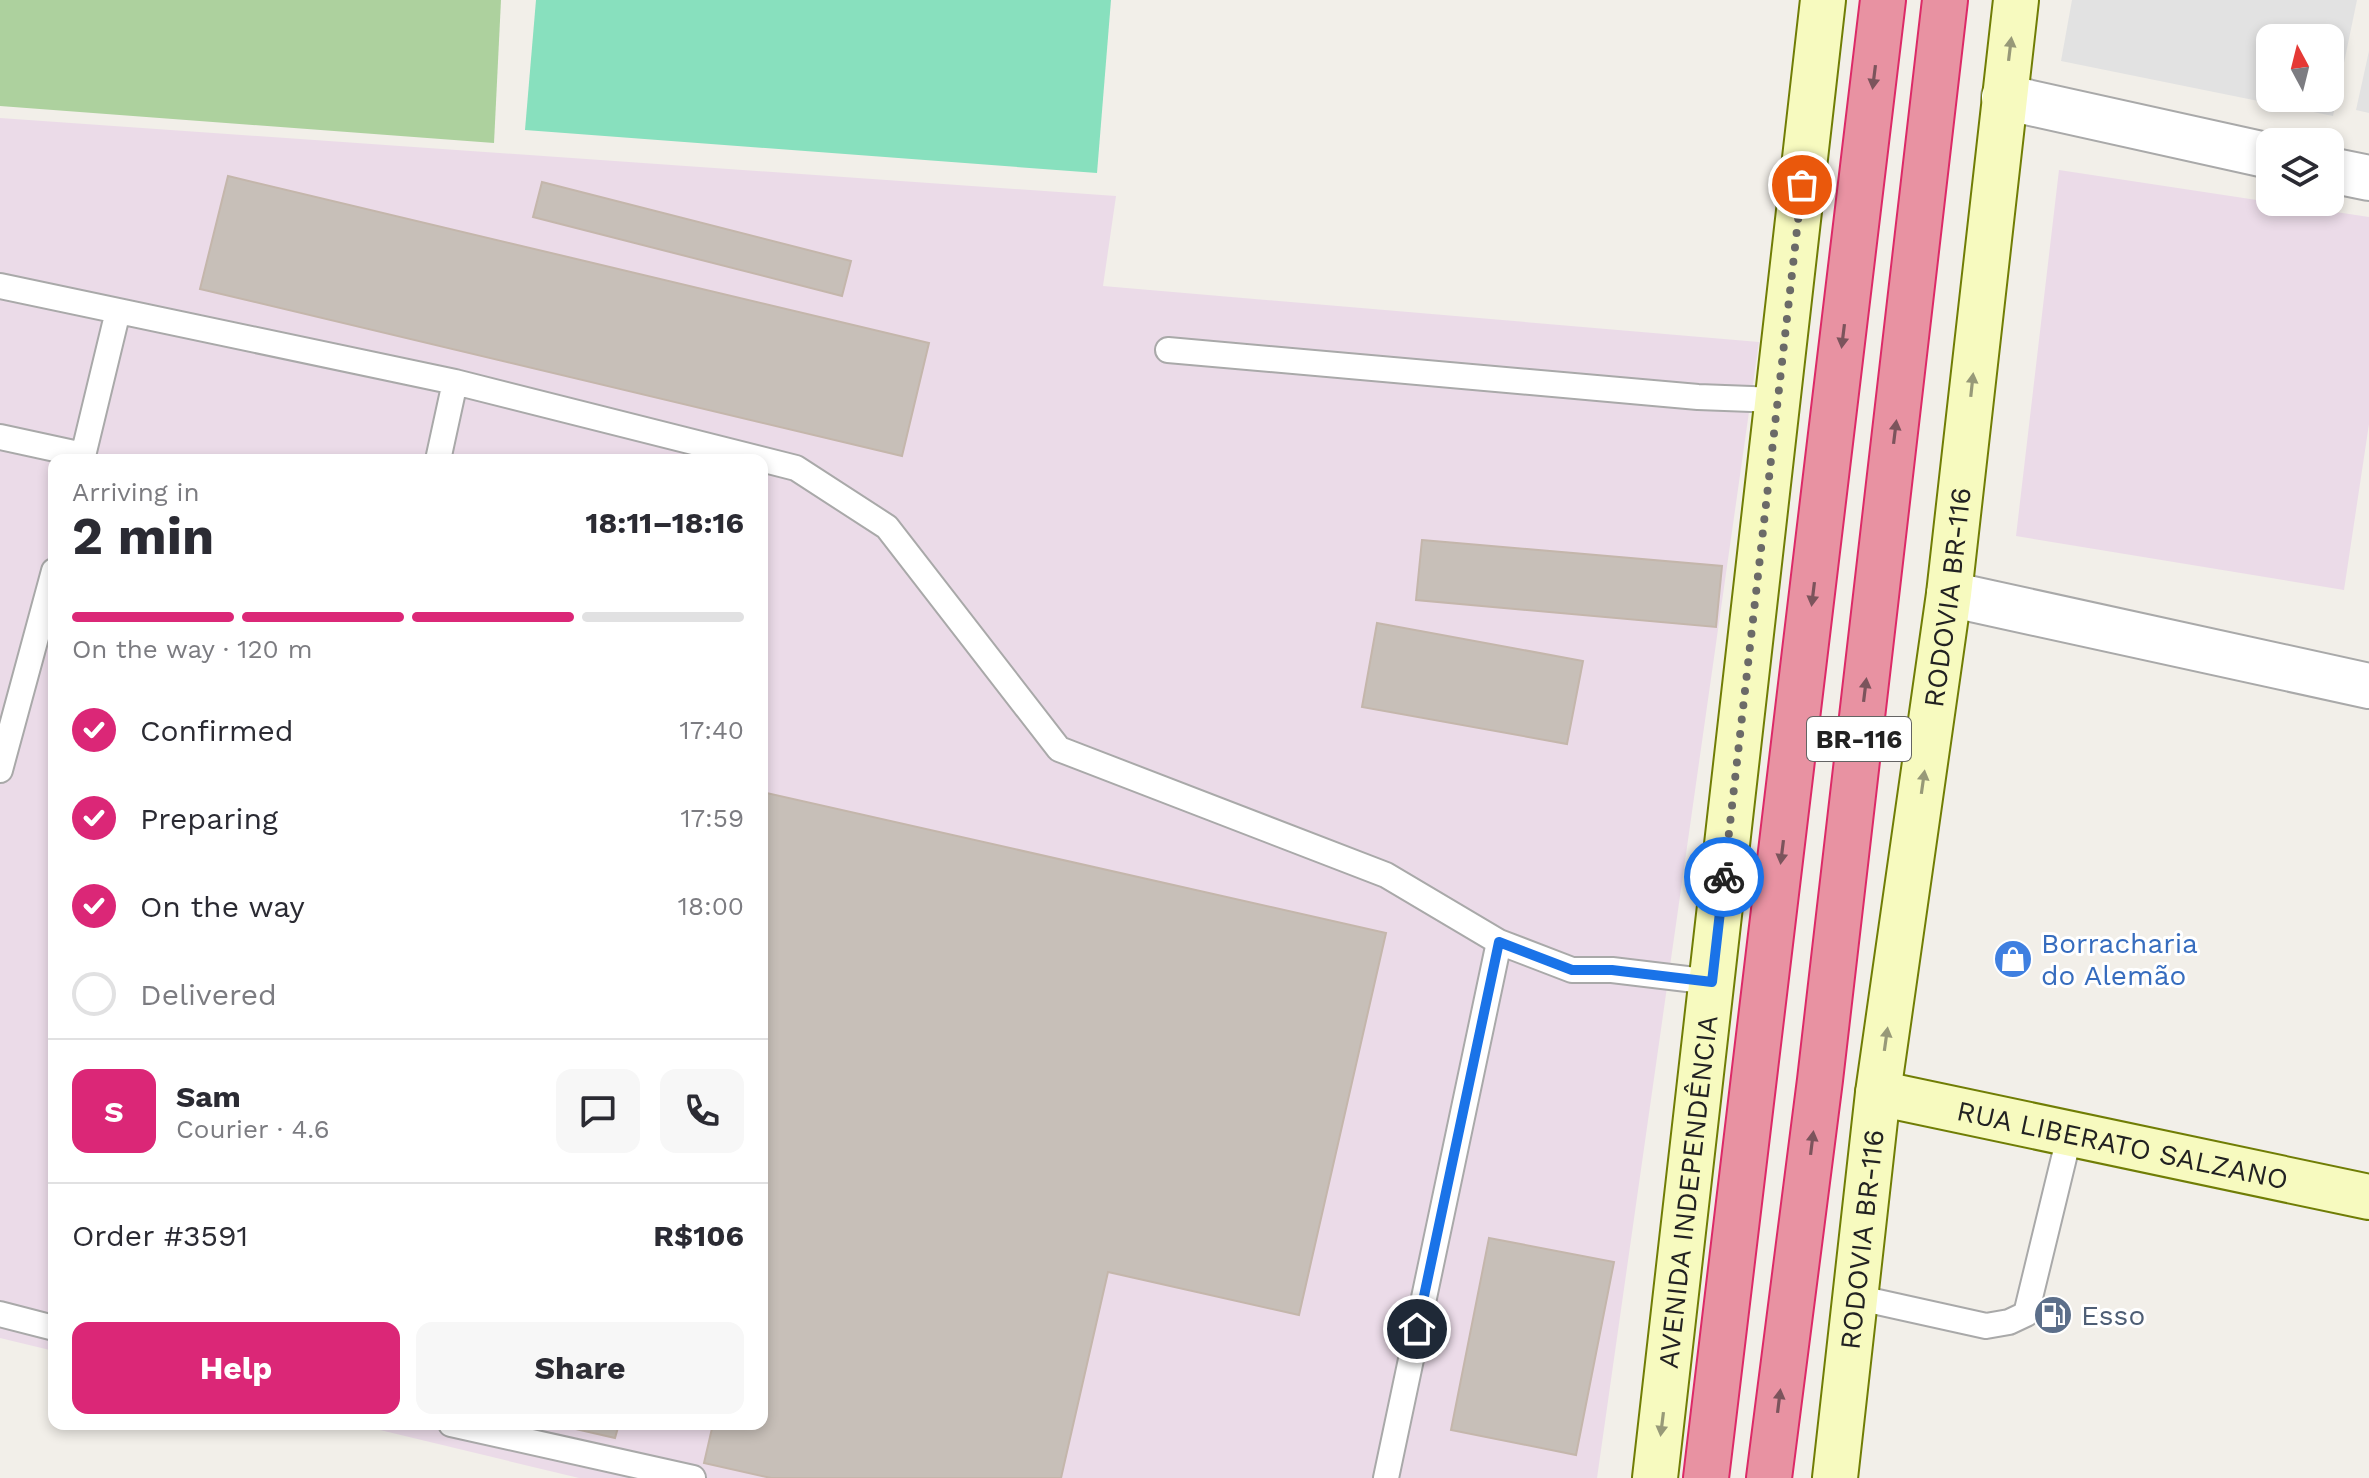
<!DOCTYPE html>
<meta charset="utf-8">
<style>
:root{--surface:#fff;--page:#f7f7f7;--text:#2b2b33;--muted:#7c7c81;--line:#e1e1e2;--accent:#db2777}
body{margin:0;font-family:"Work Sans",sans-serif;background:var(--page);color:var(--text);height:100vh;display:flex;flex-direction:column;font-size:30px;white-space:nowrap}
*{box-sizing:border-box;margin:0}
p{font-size:26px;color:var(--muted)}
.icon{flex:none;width:44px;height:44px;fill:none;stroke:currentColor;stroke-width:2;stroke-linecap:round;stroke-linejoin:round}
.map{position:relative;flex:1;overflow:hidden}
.sheet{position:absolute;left:48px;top:454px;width:720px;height:976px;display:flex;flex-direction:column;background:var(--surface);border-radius:16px;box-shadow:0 4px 12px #0003}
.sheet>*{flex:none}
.needle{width:52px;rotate:353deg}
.tools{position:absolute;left:2256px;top:24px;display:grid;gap:16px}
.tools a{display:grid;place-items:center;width:88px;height:88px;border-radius:16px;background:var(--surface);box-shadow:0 4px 12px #0003;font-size:40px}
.pin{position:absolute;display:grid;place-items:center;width:68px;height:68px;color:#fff;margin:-34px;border:4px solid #fff;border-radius:50%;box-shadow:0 2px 8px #0007}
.courier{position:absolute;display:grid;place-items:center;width:80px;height:80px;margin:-40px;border:6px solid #1a73e8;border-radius:50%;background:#fff;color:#222;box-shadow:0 2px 10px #0007}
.headline em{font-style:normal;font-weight:700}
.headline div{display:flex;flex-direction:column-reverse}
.headline{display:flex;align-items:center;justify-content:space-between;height:136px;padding:0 24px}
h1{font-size:52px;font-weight:700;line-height:60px}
.bar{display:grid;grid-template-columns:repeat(4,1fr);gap:12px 8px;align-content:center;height:96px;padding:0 24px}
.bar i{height:10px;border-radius:6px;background:var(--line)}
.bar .on{background:var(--accent)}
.bar p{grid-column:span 4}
.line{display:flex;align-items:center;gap:20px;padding:0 24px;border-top:2px solid var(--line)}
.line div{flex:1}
.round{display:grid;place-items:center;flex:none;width:84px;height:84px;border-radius:16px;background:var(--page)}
ol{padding:0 24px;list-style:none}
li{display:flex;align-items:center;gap:24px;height:88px}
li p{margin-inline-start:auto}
li .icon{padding:8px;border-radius:50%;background:var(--accent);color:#fff;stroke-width:4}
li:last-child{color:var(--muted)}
li i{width:44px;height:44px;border:4px solid var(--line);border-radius:50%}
.button{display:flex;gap:16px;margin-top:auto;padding:16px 24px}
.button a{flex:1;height:92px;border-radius:16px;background:var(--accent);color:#fff;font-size:32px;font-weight:700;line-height:92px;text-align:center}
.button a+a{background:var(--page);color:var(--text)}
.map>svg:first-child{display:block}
.industrial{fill:#ebdbe8}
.forest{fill:#add19e}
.pitch{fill:#88e0be}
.parking{fill:#e2e2e2;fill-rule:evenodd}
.building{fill:#c7bfb8;stroke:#c4b6ab;stroke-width:2}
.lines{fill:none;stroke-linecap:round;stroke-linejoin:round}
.service-casing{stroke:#a9a9a9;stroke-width:28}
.minor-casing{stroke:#a9a9a9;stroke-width:48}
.secondary-casing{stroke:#707d05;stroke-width:48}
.motorway-casing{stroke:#dc2a67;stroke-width:48}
.service{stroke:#fff;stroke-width:24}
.minor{stroke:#fff;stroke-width:44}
.secondary{stroke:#f7fabf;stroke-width:44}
.motorway{stroke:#e892a2;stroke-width:44}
.oneway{fill:#979978}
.oneway2{fill:#7b545c}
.done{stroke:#6b6a68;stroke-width:8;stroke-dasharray:0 14.4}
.route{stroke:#1a73e8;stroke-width:10}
.labels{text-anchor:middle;stroke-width:6;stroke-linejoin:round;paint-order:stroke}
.shield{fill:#fff;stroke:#646464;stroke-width:2}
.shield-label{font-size:26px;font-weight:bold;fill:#222}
.street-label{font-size:28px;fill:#222;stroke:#fff}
.shop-label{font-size:28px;fill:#366cbe;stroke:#fff;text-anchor:start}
.service-label{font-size:28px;fill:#4e5e75;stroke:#fff;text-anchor:start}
</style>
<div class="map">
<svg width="2369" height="1478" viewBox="0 0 2369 1478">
<rect width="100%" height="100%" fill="#f2efe9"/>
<path class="industrial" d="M 0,118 L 1116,196 L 1103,286 L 1759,342 L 1597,1478 L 579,1478 L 355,1424 L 762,1424 L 762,460 L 54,460 L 54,1351 L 0,1338 Z
M 2059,170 L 2369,217 L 2369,424 L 2344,590 L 2016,536 Z"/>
<path class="forest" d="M 0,0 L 501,0 L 494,143 L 0,106 Z"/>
<path class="pitch" d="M 536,0 L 1111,0 L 1097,173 L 525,130 Z"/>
<path class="parking" d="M 2072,0 L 2357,0 L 2333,116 L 2061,61 ZM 2270,38 L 2330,38 L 2330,98 L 2270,98 Z
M 2369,51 L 2369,113 L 2356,110 Z"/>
<path class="building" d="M 228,176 L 929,343 L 902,456 L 200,289 Z
M 542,182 L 851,261 L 842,296 L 533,217 Z
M 1422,540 L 1722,566 L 1716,627 L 1416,600 Z
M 1377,623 L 1583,661 L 1567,744 L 1362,707 Z
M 762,792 L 1386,933 L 1299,1315 L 1108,1272 L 1061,1478 L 771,1478 L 704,1463 L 713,1424 L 762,1424 Z
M 1489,1238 L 1614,1262 L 1576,1455 L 1451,1430 Z
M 554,1424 L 619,1424 L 615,1438 Z"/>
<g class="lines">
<g class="service-casing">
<path id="service" d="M 0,286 L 455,382
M 1168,350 L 1698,397 L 1778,400
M 0,437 L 83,455
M 82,460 L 118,311
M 438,460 L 455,382 L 796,468 L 887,527 L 1059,749 L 1386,875 L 1499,942
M 0,770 L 54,571
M 1855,1297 L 1986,1326 L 2009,1322 L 2026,1314 L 2070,1133
M 0,1314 L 54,1328
M 451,1424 L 693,1478
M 1386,1478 L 1499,942 L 1572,970 L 1612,970 L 1712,982"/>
</g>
<g class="minor-casing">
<path id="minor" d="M 2004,97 L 2270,156
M 2330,170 L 2369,178
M 1949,594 L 2369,686"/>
</g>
<g class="secondary-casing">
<g id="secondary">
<path id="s1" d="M 1878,1093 L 2369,1197"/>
<path id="s2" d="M 1655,1478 L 1823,0"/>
<path id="s3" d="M 1835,1478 L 1878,1093 L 1949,594 L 2016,0"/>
</g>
</g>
<g class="motorway-casing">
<path id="motorway" d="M 1706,1478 L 1883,0
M 1769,1478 L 1820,1080 L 1945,0"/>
</g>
<use href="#service" class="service"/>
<use href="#minor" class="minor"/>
<use href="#secondary" class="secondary"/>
<use href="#motorway" class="motorway"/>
</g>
<defs><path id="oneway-solid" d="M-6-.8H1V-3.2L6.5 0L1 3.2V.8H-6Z" transform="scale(2)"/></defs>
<g class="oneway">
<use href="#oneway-solid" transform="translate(2010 49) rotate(-83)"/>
<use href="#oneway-solid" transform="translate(1972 385) rotate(-84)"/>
<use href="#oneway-solid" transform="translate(1923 782) rotate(-82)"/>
<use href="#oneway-solid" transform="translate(1886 1039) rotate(-82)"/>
<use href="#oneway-solid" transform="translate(1662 1424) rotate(97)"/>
</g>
<g class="oneway2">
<use href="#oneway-solid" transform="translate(1874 77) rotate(97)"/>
<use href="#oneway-solid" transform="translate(1843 336) rotate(97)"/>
<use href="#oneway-solid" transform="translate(1895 432) rotate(-83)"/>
<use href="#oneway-solid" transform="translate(1813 594) rotate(97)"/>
<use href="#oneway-solid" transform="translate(1865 690) rotate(-83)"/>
<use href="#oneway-solid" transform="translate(1782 852) rotate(97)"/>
<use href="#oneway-solid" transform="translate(1812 1143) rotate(-83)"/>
<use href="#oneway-solid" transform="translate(1779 1401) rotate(-83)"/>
</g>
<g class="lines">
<path class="done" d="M 1724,877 L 1802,185"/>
<path class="route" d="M 1417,1329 L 1499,942 L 1572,970 L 1612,970 L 1712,982 L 1724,877"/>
</g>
<defs>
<g id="shop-disc" transform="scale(2)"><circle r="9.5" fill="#3f7fe0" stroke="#fff"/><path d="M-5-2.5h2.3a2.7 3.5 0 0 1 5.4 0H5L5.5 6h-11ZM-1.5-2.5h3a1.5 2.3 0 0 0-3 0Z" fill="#fff"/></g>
<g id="fuel-disc" transform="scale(2)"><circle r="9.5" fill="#5c6f8a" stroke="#fff"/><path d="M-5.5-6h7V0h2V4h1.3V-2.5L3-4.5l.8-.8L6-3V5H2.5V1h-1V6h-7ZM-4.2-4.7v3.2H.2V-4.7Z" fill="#fff"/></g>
</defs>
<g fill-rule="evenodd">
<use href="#shop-disc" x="2013" y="959"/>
<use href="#fuel-disc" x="2053" y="1315"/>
</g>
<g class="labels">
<rect class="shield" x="1807" y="717" width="104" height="44" rx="6"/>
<g class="shield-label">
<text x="1859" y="748">BR-116</text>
</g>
<g class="street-label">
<text dy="10" stroke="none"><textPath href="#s3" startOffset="888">RODOVIA BR-116</textPath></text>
<text dy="10" stroke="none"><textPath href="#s1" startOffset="250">RUA LIBERATO SALZANO</textPath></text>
<text dy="10" stroke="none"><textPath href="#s2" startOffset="288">AVENIDA INDEPENDÊNCIA</textPath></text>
<text dy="10" stroke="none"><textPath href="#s3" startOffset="240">RODOVIA BR-116</textPath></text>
</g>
<g class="shop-label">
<text x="2041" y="953">Borracharia<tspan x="2041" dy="32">do Alemão</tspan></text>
</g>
<g class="service-label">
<text x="2081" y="1325">Esso</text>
</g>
</g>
</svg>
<div class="tools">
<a><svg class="needle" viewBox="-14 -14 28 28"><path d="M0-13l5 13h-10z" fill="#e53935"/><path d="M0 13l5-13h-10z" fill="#7c7c81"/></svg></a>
<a><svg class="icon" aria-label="layers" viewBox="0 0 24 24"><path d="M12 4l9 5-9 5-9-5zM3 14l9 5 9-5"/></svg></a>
</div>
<div class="pin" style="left:1802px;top:185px;background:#ea580c"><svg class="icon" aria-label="bag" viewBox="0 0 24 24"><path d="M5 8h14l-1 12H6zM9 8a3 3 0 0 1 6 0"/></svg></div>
<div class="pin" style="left:1417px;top:1329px;background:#1f2937"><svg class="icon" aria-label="home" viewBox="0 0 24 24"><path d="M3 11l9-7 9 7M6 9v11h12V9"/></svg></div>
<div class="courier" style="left:1724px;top:877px"><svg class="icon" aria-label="bike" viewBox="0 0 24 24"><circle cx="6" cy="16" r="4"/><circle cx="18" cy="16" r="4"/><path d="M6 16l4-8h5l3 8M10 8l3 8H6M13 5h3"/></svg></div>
<section class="sheet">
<div class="headline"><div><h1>2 min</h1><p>Arriving in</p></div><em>18:11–18:16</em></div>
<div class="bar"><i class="on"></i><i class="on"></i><i class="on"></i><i></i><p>On the way · 120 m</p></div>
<ol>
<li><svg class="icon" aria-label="check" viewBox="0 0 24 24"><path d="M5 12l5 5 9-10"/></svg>Confirmed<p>17:40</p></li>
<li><svg class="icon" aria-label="check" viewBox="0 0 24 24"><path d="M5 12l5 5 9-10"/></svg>Preparing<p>17:59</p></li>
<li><svg class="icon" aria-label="check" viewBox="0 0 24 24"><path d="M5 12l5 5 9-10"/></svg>On the way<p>18:00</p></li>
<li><i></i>Delivered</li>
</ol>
<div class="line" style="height:144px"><b class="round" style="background:var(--accent);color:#fff">S</b><div><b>Sam</b><p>Courier · 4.6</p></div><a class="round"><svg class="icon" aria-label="chat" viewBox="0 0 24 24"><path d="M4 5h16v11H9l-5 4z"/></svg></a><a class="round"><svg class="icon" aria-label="phone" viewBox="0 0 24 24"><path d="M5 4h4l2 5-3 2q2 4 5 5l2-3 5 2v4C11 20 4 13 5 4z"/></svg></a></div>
<div class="line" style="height:104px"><div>Order #3591</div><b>R$106</b></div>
<div class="button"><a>Help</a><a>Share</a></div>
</section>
</div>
